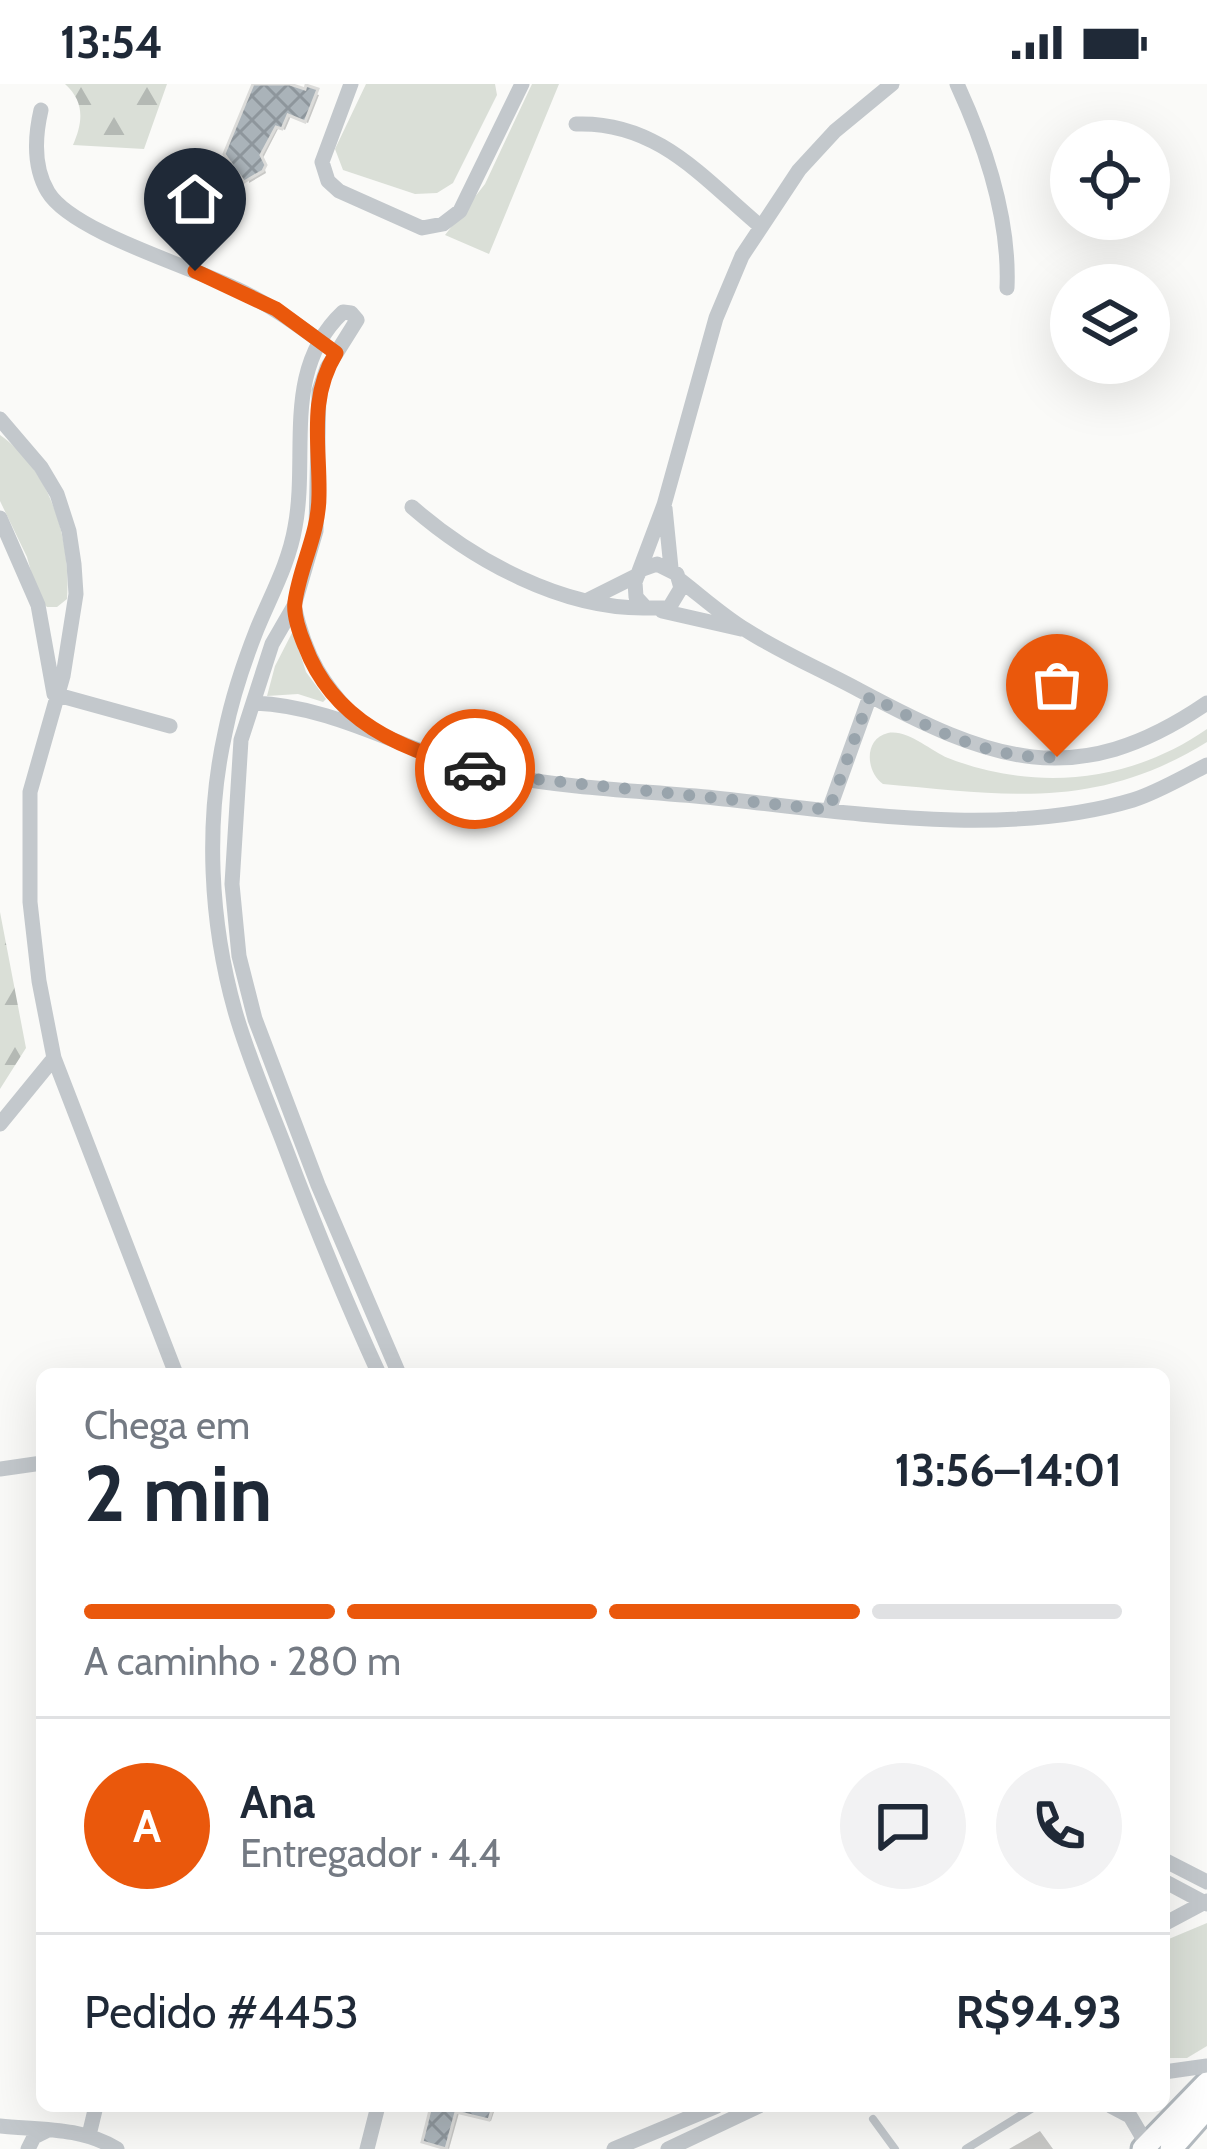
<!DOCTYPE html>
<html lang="pt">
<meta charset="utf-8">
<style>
:root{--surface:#fff;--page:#f2f2f3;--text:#1f2937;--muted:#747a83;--line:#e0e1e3;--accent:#ea580c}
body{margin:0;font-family:Cabin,sans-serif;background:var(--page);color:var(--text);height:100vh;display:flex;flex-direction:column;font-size:45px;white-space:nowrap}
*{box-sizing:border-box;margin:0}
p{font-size:39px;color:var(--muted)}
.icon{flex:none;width:66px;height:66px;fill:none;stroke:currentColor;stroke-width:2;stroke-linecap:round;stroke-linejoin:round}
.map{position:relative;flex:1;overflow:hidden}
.drawer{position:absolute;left:36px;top:1284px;width:1134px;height:744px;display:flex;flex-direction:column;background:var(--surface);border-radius:18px;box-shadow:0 12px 48px #0002}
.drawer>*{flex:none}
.buttons{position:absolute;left:1050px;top:36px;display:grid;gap:24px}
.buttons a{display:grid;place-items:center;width:120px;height:120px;border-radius:50%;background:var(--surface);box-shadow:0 12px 48px #0002;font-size:60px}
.pin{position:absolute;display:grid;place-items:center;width:102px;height:102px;color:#fff;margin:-123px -51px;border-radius:50% 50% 50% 0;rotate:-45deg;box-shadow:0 0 12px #0007}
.pin .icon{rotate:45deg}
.courier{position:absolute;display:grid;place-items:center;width:120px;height:120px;margin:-60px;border:9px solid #ea580c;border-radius:50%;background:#fff;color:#222;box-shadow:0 3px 15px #0007}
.headline em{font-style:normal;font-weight:700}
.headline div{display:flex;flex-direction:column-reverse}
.headline{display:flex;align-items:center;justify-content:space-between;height:204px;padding:0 48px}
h1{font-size:78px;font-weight:700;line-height:90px}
.bar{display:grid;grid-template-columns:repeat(4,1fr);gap:18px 12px;align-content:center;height:144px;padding:0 48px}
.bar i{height:15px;border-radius:9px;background:var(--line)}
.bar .on{background:var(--accent)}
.bar p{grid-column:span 4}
.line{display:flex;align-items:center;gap:30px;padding:0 48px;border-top:3px solid var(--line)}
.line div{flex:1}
.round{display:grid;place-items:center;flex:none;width:126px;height:126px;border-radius:63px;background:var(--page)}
.status{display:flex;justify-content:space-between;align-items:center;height:84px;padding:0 60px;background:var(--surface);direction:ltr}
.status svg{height:33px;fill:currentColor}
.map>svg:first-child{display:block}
.forest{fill:url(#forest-firs)}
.park{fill:#dadfd7}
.shadow{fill:#0003}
.building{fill:url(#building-cross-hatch);stroke:#dcdcda;stroke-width:3}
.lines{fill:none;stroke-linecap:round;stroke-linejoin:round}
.secondary-casing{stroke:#b3babf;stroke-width:27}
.lane{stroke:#c3c8cc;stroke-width:8}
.street{stroke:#c3c8cc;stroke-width:15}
.secondary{stroke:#fff;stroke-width:21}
.done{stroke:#99a4ac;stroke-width:12;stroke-dasharray:0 21.6}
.route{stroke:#ea580c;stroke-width:15}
</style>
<div class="status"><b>13:54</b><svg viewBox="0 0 49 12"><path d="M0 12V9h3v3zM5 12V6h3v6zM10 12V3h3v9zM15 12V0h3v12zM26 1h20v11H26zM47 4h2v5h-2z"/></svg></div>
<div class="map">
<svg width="1207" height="2065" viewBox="0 0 1207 2065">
<defs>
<pattern id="forest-firs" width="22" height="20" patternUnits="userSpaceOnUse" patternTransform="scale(3)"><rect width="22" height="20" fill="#dadfd7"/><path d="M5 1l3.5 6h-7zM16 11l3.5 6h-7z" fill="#b4b9b4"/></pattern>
<pattern id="building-cross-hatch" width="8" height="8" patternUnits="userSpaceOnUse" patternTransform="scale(3)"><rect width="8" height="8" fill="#aab3b9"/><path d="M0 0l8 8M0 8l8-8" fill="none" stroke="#8e969c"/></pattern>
</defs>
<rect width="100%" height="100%" fill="#fafaf8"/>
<path class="forest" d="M 65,0 L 167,0 L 144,65 L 73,61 C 83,38 85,18 65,0 Z
M 0,828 L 26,964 L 0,1005 Z"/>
<path class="park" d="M 366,0 L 495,0 L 497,11 L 453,99 L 437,109 L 415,110 L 343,86 L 335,65 Z
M 532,0 L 559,0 L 489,170 L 445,151 L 485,100 Z
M 0,351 C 51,387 71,455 67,515 L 57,523 L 47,523 L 39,516 L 27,473 L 0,417 Z
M 293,547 L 306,588 L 326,615 L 323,618 L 298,610 L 267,612 L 275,582 Z
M 1207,645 L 1207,658 C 1095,727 1007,711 883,700 C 866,688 863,655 888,649 C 907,645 931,667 948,674 C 1036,708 1129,699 1207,645 Z
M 1207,1839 L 1207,1962 L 1187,1974 L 1164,1974 L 1164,1857 Z"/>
<path class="shadow" d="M 256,0 L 278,0 L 319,11 L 308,39 L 291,32 L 285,46 L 279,43 L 262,76 L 266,89 L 249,99 Z
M 433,2022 L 496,2022 L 491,2037 L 459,2029 L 449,2065 L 425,2057 Z
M 1040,2047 L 1053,2065 L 1009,2065 Z"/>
<path class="building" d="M 253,0 L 290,0 L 305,5 L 306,1 L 318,5 L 305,38 L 288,31 L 282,45 L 276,43 L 261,71 L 266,81 L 263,87 L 244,98 L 224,70 Z
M 431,2022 L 493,2022 L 489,2036 L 456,2028 L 446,2065 L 422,2058 Z"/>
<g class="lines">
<g class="secondary-casing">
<path id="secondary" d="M 1143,2065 L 1207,1999
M 1171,2065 L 1207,2024"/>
</g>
<path class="lane" d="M 873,2035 L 895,2065
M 966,2065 L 1036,2022"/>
<path class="street" d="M 351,0 L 322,78 L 328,97 L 339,107 L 422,144 L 443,140 L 460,127 L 522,0
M 957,0 C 986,63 1010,134 1007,204
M 41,26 C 35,52 33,83 48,108 C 72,148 192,183 237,205 C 269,220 295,239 324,260
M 576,40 C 657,37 702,93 760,142
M 0,335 L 41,383 L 57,410 L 69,447 L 74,480 L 76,510 L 63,592 L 30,708 L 30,818 L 39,897 L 54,974 L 176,1290
M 412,423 C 474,477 562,525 646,524
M 665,424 L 671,484
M 0,434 L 38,521 L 54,610
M 643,485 L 657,480 L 677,490 L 681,504 L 669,524 L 646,524 L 636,513 L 635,498 L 664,421 L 716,234 L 742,172 L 799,86 L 835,47 L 892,0
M 680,496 C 702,513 723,532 746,546 C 782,569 822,586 859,606 C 990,676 1074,710 1207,619
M 588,516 L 638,491
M 294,522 C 306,575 322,599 358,638
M 662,527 L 741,545
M 54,610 L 170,642
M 253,619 C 344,622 418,677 506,692 C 574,705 646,707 715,714 C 847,728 1003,755 1133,716 C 1158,708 1183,693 1207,681
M 829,726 L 870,612
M 0,1040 L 54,974
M 379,1290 C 345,1216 314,1140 285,1063 C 268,1019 248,973 235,927 C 210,838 205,739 225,649 C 232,614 244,578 257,545 C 271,511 289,479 295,443 C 309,370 281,286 343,228 L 351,229 L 357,236 L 327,284 L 319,307 L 316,447 L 294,522 L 272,560 L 241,656 L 232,800 L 239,872 L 255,935 L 318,1101 L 399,1290
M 0,1385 L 42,1379
M 1164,1776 L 1207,1798
M 1164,1797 L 1207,1820
M 1164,1840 L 1207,1817
M 1164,1988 L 1207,1982
M 1111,2022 L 1130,2032 L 1147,2061
M 0,2042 C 41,2046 81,2043 117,2065
M 89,2051 L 96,2022
M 28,2065 L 34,2053 L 46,2047
M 367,2065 L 378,2022
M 614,2065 L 717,2022
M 668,2065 L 759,2022"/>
<use href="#secondary" class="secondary"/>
</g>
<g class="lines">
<path class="done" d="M 475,685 L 506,692 L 829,726 L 870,612 C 930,644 987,676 1057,673"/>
<path class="route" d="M 195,187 L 276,225 L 336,269 C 308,315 320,361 319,411 C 319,450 300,481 295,518 C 293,532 300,550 305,562 C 333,637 401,666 475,685"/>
</g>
</svg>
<div class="buttons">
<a><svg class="icon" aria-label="locate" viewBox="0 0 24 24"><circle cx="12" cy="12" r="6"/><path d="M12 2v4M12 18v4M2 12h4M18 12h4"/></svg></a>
<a><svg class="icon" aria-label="layers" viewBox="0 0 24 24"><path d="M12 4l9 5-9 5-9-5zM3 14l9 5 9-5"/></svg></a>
</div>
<div class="pin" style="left:1057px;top:673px;background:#ea580c"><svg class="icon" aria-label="bag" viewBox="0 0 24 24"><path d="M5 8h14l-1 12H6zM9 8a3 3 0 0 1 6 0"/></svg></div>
<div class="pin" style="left:195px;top:187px;background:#1f2937"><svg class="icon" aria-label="home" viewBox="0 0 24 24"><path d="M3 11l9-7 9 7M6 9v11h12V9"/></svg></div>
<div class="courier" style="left:475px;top:685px"><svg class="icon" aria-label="car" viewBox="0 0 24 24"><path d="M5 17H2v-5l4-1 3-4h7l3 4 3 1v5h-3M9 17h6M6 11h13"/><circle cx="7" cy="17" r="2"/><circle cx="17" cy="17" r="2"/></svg></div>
<section class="drawer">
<div class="headline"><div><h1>2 min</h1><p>Chega em</p></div><em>13:56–14:01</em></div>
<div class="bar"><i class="on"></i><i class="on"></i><i class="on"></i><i></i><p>A caminho · 280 m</p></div>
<div class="line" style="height:216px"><b class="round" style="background:var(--accent);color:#fff">A</b><div><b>Ana</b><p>Entregador · 4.4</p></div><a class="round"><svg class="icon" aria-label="chat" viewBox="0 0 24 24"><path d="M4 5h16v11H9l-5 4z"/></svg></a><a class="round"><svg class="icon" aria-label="phone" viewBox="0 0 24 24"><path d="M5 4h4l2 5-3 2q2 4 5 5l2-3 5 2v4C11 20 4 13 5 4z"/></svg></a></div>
<div class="line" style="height:156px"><div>Pedido #4453</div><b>R$94.93</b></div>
</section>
</div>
